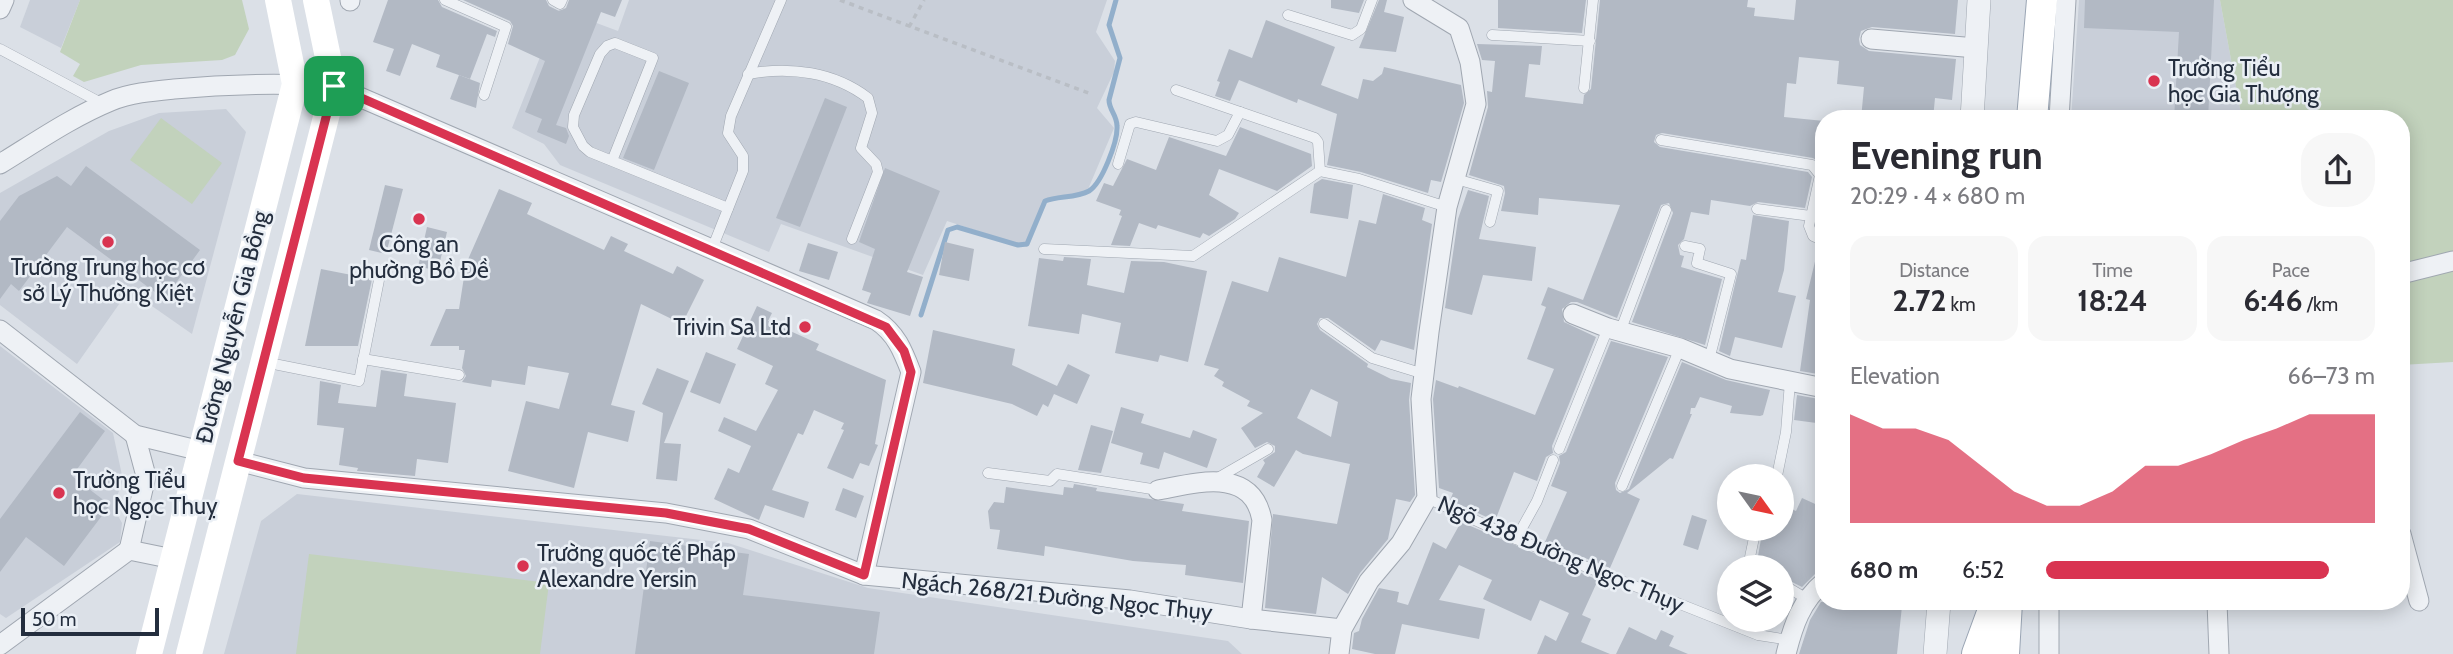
<!DOCTYPE html>
<meta charset="utf-8">
<style>
:root{--surface:#fff;--page:#f7f7f7;--text:#2b2b33;--muted:#7c7c81;--accent:#d93451}
body{margin:0;font-family:Cabin,sans-serif;background:var(--page);color:var(--text);height:100vh;display:flex;flex-direction:column;font-size:26px;white-space:nowrap}
*{box-sizing:border-box;margin:0}
p{font-size:23px;color:var(--muted)}
.icon{flex:none;width:38px;height:38px;fill:none;stroke:currentColor;stroke-width:2;stroke-linecap:round;stroke-linejoin:round}
.map{position:relative;flex:1;overflow:hidden}
.panel{position:absolute;left:1815px;top:110px;width:595px;height:500px;display:flex;flex-direction:column;background:var(--surface);border-radius:28px;box-shadow:0 4px 18px #0003}
.panel>*{flex:none}
.needle{width:46px;rotate:123deg}
.buttons{position:absolute;left:1717px;top:464px;display:grid;gap:14px}
.buttons a{display:grid;place-items:center;width:77px;height:77px;border-radius:50%;background:var(--surface);box-shadow:0 4px 18px #0003;font-size:35px}
.scale{position:absolute;left:21px;bottom:18px;width:138px;box-sizing:border-box;padding-left:7px;border:4px solid #242e3e;border-top:0;font-size:19px;line-height:24px;white-space:nowrap;color:#242e3e;-webkit-text-stroke:5px #eaeff5;paint-order:stroke}
.pin{position:absolute;display:grid;place-items:center;width:60px;height:60px;color:#fff;margin:-30px;border-radius:14px;box-shadow:0 4px 10px #0006}
.round{display:grid;place-items:center;flex:none;width:74px;height:74px;border-radius:28px;background:var(--page)}
.summary{display:flex;align-items:center;justify-content:space-between;height:119px;padding:0 35px}
h1{font-size:38px;font-weight:700;line-height:52px}
.metrics{display:grid;grid-template-columns:repeat(3,1fr);gap:10px;height:119px;padding:7px 35px}
.metrics div{display:grid;align-content:center;border-radius:18px;background:var(--page);text-align:center}
.metrics b{font-size:30px;font-weight:700}
.metrics small{font-size:19px;font-weight:400}
.metrics p{font-size:19px}
.chart{height:196px;padding:14px 35px}
.chart p{display:flex;justify-content:space-between}
.chart svg{width:100%;height:126px;margin-top:7px;fill:var(--accent);opacity:.7}
ul{padding:0 35px;list-style:none;font-size:23px}
li{display:grid;grid-template-columns:112px 84px 1fr;align-items:center;height:52px}
li i{height:18px;border-radius:9px;background:var(--accent)}
.map>svg:first-child{display:block}
.built{fill:#c9cfd9}
.green{fill:#c2d2bc}
.lines{fill:none;stroke-linecap:round;stroke-linejoin:round}
.stream{stroke:#92afcb;stroke-width:5}
.building{fill:#b2b9c4;fill-rule:evenodd}
.service-casing{stroke:#a0a7b1;stroke-width:11}
.minor-casing{stroke:#a0a7b1;stroke-width:21}
.tertiary-casing{stroke:#a0a7b1;stroke-width:24}
.primary-casing{stroke:#9aa5b4;stroke-width:32}
.path{stroke:#b9bec5;stroke-width:3.5;stroke-dasharray:5 5;stroke-linecap:butt}
.service{stroke:#eef1f5;stroke-width:10}
.minor{stroke:#eef1f5;stroke-width:19}
.tertiary{stroke:#eef1f5;stroke-width:23}
.secondary{stroke:#fff;stroke-width:26}
.primary{stroke:#fff;stroke-width:30}
.route-casing{stroke:#fff;stroke-width:14}
.route{stroke:#d93451;stroke-width:9}
.poi-dot{fill:#d93451;stroke:#eaeff5;stroke-width:2.5}
.labels{text-anchor:middle;dominant-baseline:central;stroke-width:5;stroke-linejoin:round;paint-order:stroke}
.poi-label{font-size:23px;fill:#242e3e;stroke:#eaeff5;text-anchor:start}
.street-label{font-size:23px;fill:#242e3e;stroke:#eaeff5}
</style>
<div class="map">
<svg width="2453" height="654" viewBox="0 0 2453 654">
<rect width="100%" height="100%" fill="#dbe0e7"/>
<g class="built">
<path d="M30 0H80L61 48 20 27Z"/>
<path d="M629 0H1107L1096 32 1115 61 1114 72 1097 108 1114 128 1086 194 1045 202 1027 247 947 221 923 275 781 224 769 252 560 165 544 144 512 128 559 9 618 31Z"/>
<path d="M2079 0H2220L2242 119H2071Z"/>
<path d="M226 109 246 132 192 334 129 290 77 364 0 305V193L109 131 159 113Z"/>
<path d="M0 346 113 433 123 480 113 507 122 523 120 542 6 618 0 614Z"/>
<path d="M297 494 728 543 868 588 1228 641 1242 654H224L261 521Z"/>
</g>
<g class="green">
<path d="M80 0H242L249 29 235 55 222 60 141 65 84 82 73 76 80 64 60 52Z"/>
<path d="M2220 0H2453V362L2401 365V119H2242Z"/>
<path d="M161 118 222 163 192 204 130 160Z"/>
<path d="M309 554 549 583 540 654H296Z"/>
</g>
<g class="lines">
<path class="stream" d="M921 315 948 230 957 227 1018 245 1027 244 1045 201C1058 196 1076 198 1089 191 1102 183 1118 141 1117 126 1117 115 1109 110 1109 100L1120 58 1109 25 1116 0"/>
</g>
<g class="building">
<path d="M388 0H438L442 7 497 31 495 37 487 34 470 79 436 67 440 55 412 44 400 76 386 71 394 49 373 42Z"/>
<path d="M463 0H546L549 6 559 11 566 8 569 0H622L615 17 601 12 556 125 566 128 569 136 566 144 537 132 542 119 525 112 545 61 508 44 513 26 510 21Z"/>
<path d="M1331 0H1364L1359 13 1331 8Z"/>
<path d="M1379 0H1387L1384 12 1404 17 1396 52 1359 48Z"/>
<path d="M1498 0H1586L1582 33 1498 28Z"/>
<path d="M1600 0H1748L1747 7 1755 8 1754 16 1794 20 1796 0H1958L1955 34 1872 27 1861 31 1859 39 1860 45 1869 51 1956 59 1952 100 1935 98 1933 119H1861L1864 87 1837 84 1839 61 1799 57 1796 84 1787 83 1784 117 1824 121V167L1813 158 1662 133 1656 135 1654 142 1660 147 1808 172 1812 177 1805 208 1758 202 1750 206 1711 200 1709 215 1691 212 1684 239 1678 245 1680 255 1684 256 1681 267 1722 279 1705 345 1632 322 1673 213 1669 203 1661 205 1617 318 1577 302H1571L1562 309 1564 322 1596 337 1552 446 1553 453 1546 457 1537 481 1514 472 1495 521 1450 500 1453 493 1439 488 1433 399 1436 380 1458 388 1459 386 1535 415 1554 369 1527 359 1546 307 1541 305 1548 287 1583 300 1620 205 1539 198 1538 215 1501 211 1505 193 1504 186 1469 175 1488 107 1487 91 1492 92 1495 61 1482 60 1477 44 1542 46 1540 65 1529 64 1525 97 1583 104 1584 95 1591 89Z"/>
<path d="M2085 0H2214L2208 119H2174L2179 32 2084 28Z"/>
<path d="M1266 20 1335 47 1321 85 1358 99 1363 79 1373 81 1382 74 1384 67 1461 85 1464 103 1441 182 1431 180 1428 193 1361 172 1327 165 1337 114 1298 99 1297 103 1239 80 1230 101 1215 96 1220 82 1217 81 1229 49 1252 58Z"/>
<path d="M659 71 689 83 654 170 623 158Z"/>
<path d="M459 75 480 83 476 108 450 99Z"/>
<path d="M825 98 847 107 800 227 776 218Z"/>
<path d="M1240 127 1311 154 1312 166 1277 191 1219 169 1209 195 1239 213 1235 219 1209 236 1203 233 1200 238 1158 225 1156 229 1139 223 1130 246 1111 245 1122 216 1119 215 1121 210 1096 201 1104 183 1113 186 1127 159 1156 170 1169 137 1226 156Z"/>
<path d="M86 166 200 250 175 284 182 289 171 304 67 227 19 291 11 284 0 299V221L19 196 57 176 71 186Z"/>
<path d="M885 168 940 191 907 272 923 277 910 316 867 303 871 293 862 290 875 249 859 242Z"/>
<path d="M1322 179 1353 185 1348 219 1310 213 1314 184Z"/>
<path d="M385 185 403 189 386 254 369 250Z"/>
<path d="M499 189 532 203 527 214 604 250 611 236 628 244 624 251 673 274 677 266 704 280 682 324 641 304 611 405 635 411 628 442 588 432 574 488 508 471 526 401 559 409 569 373 528 366 525 385 492 380 491 387 462 382 466 376 462 368 465 350H459V346H430L446 309H459L466 264Z"/>
<path d="M1468 190 1489 196 1479 239 1536 247 1532 281 1483 275 1472 315 1445 308 1458 219Z"/>
<path d="M1383 194 1425 208 1422 220 1432 224 1414 350 1381 340 1375 351 1328 318H1320L1317 324 1320 330 1368 364 1367 367 1391 379 1411 383 1409 400 1415 495 1410 502 1396 499 1388 539 1360 573 1348 594 1322 577 1316 614 1265 608 1273 514 1337 524 1350 464 1303 454 1296 450 1274 487 1257 477 1265 463 1263 460 1275 452V446L1267 442 1255 448 1241 428 1263 413 1247 406 1250 401 1222 386 1224 382 1214 376 1219 369 1204 365 1232 281 1268 292 1279 257 1346 277 1359 220 1376 224ZM1311 389 1338 402 1331 437 1297 418Z"/>
<path d="M1753 215 1789 221 1784 270 1778 292 1796 296 1782 348 1735 337 1730 356 1719 351 1741 259 1746 260Z"/>
<path d="M427 227 447 232 438 270 418 267Z"/>
<path d="M945 242 974 249 969 281 939 275Z"/>
<path d="M808 243 838 252 829 280 799 271Z"/>
<path d="M1818 249H1824V375L1800 371 1810 300 1806 299Z"/>
<path d="M1064 257 1091 259 1087 285 1124 293 1131 261 1164 262 1207 271 1188 362 1160 355 1158 362 1115 353 1121 323 1082 314 1079 334 1028 326 1039 258 1063 261Z"/>
<path d="M321 269 372 279 358 346H305Z"/>
<path d="M757 306 772 313 768 321 819 344 816 350 886 380 875 444 878 445 869 466 860 463 853 479 827 468 844 430 841 429 844 423 814 410 803 435 798 433 772 490 809 502 804 518 765 505 759 520 714 499 728 468 739 473 751 446 718 431 724 417 756 431 778 390 765 384 773 366 737 349Z"/>
<path d="M933 330 1015 349 1012 365 1057 386 1068 364 1090 375 1077 404 1054 394 1048 407 1043 404 1037 416 1012 404 923 383Z"/>
<path d="M1611 341 1668 357 1615 483 1616 490 1620 493 1629 489 1682 362 1726 380 1770 390 1763 415 1760 416 1730 413 1732 406 1700 397 1695 408H1691L1690 414H1692L1673 459 1670 458 1627 493 1640 499 1610 568 1545 542 1567 492 1551 486 1560 463 1559 456 1566 452Z"/>
<path d="M706 352 736 364 720 404 690 392Z"/>
<path d="M657 368 689 381 664 443 681 444 677 481 656 479 663 413 642 404Z"/>
<path d="M381 370 407 374 404 396 456 403 448 463 417 459 415 476 357 471 358 468 339 465 344 428 317 425 320 381 341 385 338 403 376 407Z"/>
<path d="M1797 395 1824 400V424L1794 420Z"/>
<path d="M1121 407 1144 414 1141 423 1190 438 1193 430 1217 439 1207 468 1164 452 1159 469 1140 464 1143 453 1111 443Z"/>
<path d="M80 412 105 431 72 476 110 505 64 566 26 537 0 572V519Z"/>
<path d="M1091 425 1113 431 1101 473 1078 470Z"/>
<path d="M1074 484 1097 488 1096 491 1184 504 1182 511 1249 521 1243 583 1185 575 1186 565 1133 561 1045 546 1044 556 997 549 1000 530 990 529 988 511 994 502 1004 503 1006 487 1063 495 1064 487 1073 488Z"/>
<path d="M843 488 864 496 856 518 835 510Z"/>
<path d="M1802 498 1824 508V556L1816 573 1802 587 1782 577V567H1762L1758 556 1763 528H1782V505L1796 511Z"/>
<path d="M1692 515 1707 520 1698 550 1683 545Z"/>
<path d="M1461 522 1598 580 1582 615 1591 619 1581 642 1610 654H1537L1545 635 1556 641 1569 613 1540 600 1531 621 1483 599 1492 580 1459 565 1439 600 1485 609 1479 639 1402 624 1395 654H1375L1352 649 1354 633 1359 631 1362 619 1379 588 1399 592 1397 602 1408 605 1433 542 1446 549Z"/>
<path d="M650 541 749 554 743 595 880 612 874 654H635Z"/>
<path d="M1821 602H1897V606H1902L1897 654H1799L1810 620Z"/>
<path d="M1629 627 1656 640 1661 630 1674 636 1669 646 1688 654H1616Z"/>
</g>
<g class="lines">
<g class="service-casing">
<g id="service">
<path d="M445 0 506 27 484 95"/>
<path d="M553 0 560 4 562 0"/>
<path d="M1288 15 1352 35 1361 29 1372 0"/>
<path d="M1492 35 1590 41"/>
<path d="M0 49 103 104"/>
<path d="M748 74C790 66 834 72 868 98L872 113 861 148 876 164 878 172 852 239"/>
<path d="M1584 88 1593 0"/>
<path d="M1176 90 1315 138 1318 142 1320 171"/>
<path d="M1661 140 1812 165 1820 175 1809 226 1813 236 1824 241"/>
<path d="M612 161 653 58 615 43 607 46 600 54 574 115 573 127 583 146 590 152 728 208"/>
<path d="M1118 164 1130 124 1136 122 1217 141 1228 135 1240 112"/>
<path d="M1456 179 1498 191 1490 222"/>
<path d="M1757 209 1811 216"/>
<path d="M1685 246 1700 249 1697 263 1731 274 1709 360"/>
<path d="M712 249 743 171V156L728 133 731 116 781 0"/>
<path d="M1044 249 1193 256 1320 171 1359 179 1447 207"/>
<path d="M1324 324 1372 358 1424 374"/>
<path d="M1620 332 1666 210"/>
<path d="M363 359 459 375"/>
<path d="M264 362 359 381 379 280"/>
<path d="M1559 449 1608 328"/>
<path d="M988 473 1050 481 1057 474 1158 490"/>
<path d="M1777 476 1786 432 1790 382"/>
<path d="M1216 479 1268 449"/>
<path d="M1622 486 1680 348"/>
<path d="M1427 498 1516 539 1758 635 1789 640"/>
<path d="M1516 539 1537 501 1553 460"/>
<path d="M1755 567 1750 557 1756 528"/>
<path d="M1782 584 1807 599"/>
</g>
</g>
<g class="minor-casing">
<g id="minor">
<path d="M350 1V0"/>
<path d="M0 9 4 0"/>
<path d="M1871 39 1976 48"/>
<path d="M2059 119 2066 0"/>
<path d="M0 164C36 142 72 117 111 101 130 93 153 91 174 89 227 84 281 83 334 86L876 320C896 333 903 351 911 372L864 575"/>
<path d="M2401 274 2453 261"/>
<path d="M1573 314 1608 328 1680 348 1730 369 1824 388"/>
<path d="M0 330 135 435 201 451"/>
<path d="M238 461 304 478 666 513 749 529 864 575 1130 600 1251 619 1342 629"/>
<path d="M1158 490C1196 483 1252 466 1262 520L1251 619"/>
<path d="M2401 534 2419 601"/>
<path d="M129 550 146 476 135 435"/>
<path d="M2217 602 2219 654"/>
<path d="M0 645 129 550 173 559"/>
<path d="M1339 654 1342 629 1369 581 1401 543 1427 498 1421 399 1429 332 1447 207 1476 104 1470 62 1459 28 1413 0"/>
<path d="M1786 654C1793 626 1801 601 1824 582"/>
<path d="M2049 654V602"/>
</g>
</g>
<g class="tertiary-casing">
<g id="tertiary">
<path d="M1972 119 1979 0"/>
<path d="M1935 654 1939 602"/>
</g>
</g>
<g class="primary-casing">
<g id="primary">
<path d="M2032 119 2042 0"/>
<path d="M1977 654 1996 602"/>
<path d="M2004 654 2007 602"/>
</g>
</g>
<g class="path">
<path d="M840 0 1091 94"/>
<path d="M909 27 924 0"/>
</g>
<use href="#service" class="service"/>
<use href="#minor" class="minor"/>
<use href="#tertiary" class="tertiary"/>
<g class="secondary">
<path d="M149 654 295 84 278 0"/>
<path d="M189 654 334 86 316 0"/>
</g>
<use href="#primary" class="primary"/>
</g>
<g class="lines">
<g class="route-casing">
<path id="route" d="M334 86 886 327 904 351 911 372 864 575 749 529 666 513 304 478 238 461Z"/>
</g>
<use href="#route" class="route"/>
</g>
<g class="poi-dot">
<circle cx="2154" cy="81" r="7"/>
<circle cx="419" cy="219" r="7"/>
<circle cx="108" cy="242" r="7"/>
<circle cx="805" cy="327" r="7"/>
<circle cx="59" cy="493" r="7"/>
<circle cx="523" cy="566" r="7"/>
</g>
<g class="labels">
<g class="poi-label">
<text x="2168" y="68">Trường Tiểu<tspan x="2168" dy="26">học Gia Thượng</tspan></text>
<text x="419" y="244" text-anchor="middle">Công an<tspan x="419" dy="26">phường Bồ Đề</tspan></text>
<text x="108" y="267" text-anchor="middle">Trường Trung học cơ<tspan x="108" dy="26">sở Lý Thường Kiệt</tspan></text>
<text x="791" y="327" text-anchor="end">Trivin Sa Ltd</text>
<text x="73" y="480">Trường Tiểu<tspan x="73" dy="26">học Ngọc Thuỵ</tspan></text>
<text x="537" y="553">Trường quốc tế Pháp<tspan x="537" dy="26">Alexandre Yersin</tspan></text>
</g>
<g class="street-label">
<text transform="translate(232 327) rotate(-76)">Đường Nguyễn Gia Bồng</text>
<text transform="translate(1561 554) rotate(23)">Ngõ 438 Đường Ngọc Thụy</text>
<text transform="translate(1057 596) rotate(6)">Ngách 268/21 Đường Ngọc Thụy</text>
</g>
</g>
</svg>
<div class="buttons">
<a><svg class="needle" viewBox="-14 -14 28 28"><path d="M0-13l5 13h-10z" fill="#e53935"/><path d="M0 13l5-13h-10z" fill="#7c7c81"/></svg></a>
<a><svg class="icon" aria-label="layers" viewBox="0 0 24 24"><path d="M12 4l9 5-9 5-9-5zM3 14l9 5 9-5"/></svg></a>
</div>
<div class="scale">50 m</div>
<div class="pin" style="left:334px;top:86px;background:#1e9e55"><svg class="icon" aria-label="arrive" viewBox="0 0 24 24"><path d="M6 21V4h12l-3 4 3 4H6"/></svg></div>
<section class="panel">
<div class="summary"><div><h1>Evening run</h1><p>20:29 · 4 × 680 m</p></div><a class="round"><svg class="icon" aria-label="share" viewBox="0 0 24 24"><path d="M12 15V3M7 8l5-5 5 5M5 13v7h14v-7"/></svg></a></div>
<div class="metrics">
<div><p>Distance</p><b>2.72<small> km</small></b></div>
<div><p>Time</p><b>18:24</b></div>
<div><p>Pace</p><b>6:46<small> /km</small></b></div>
</div>
<div class="chart"><p><span>Elevation</span>66–73 m</p>
<svg viewBox="0 0 160 44" preserveAspectRatio="none"><path d="M0 44V6L10 11L20 11L30 15L40 24L50 33L60 38L70 38L80 33L90 24L100 24L110 20L120 15L130 11L140 6L150 6L160 6V44z"/></svg>
</div>
<ul>
<li><b>680 m</b>6:52<i style="width:86%"></i></li>
</ul>
</section>
</div>
